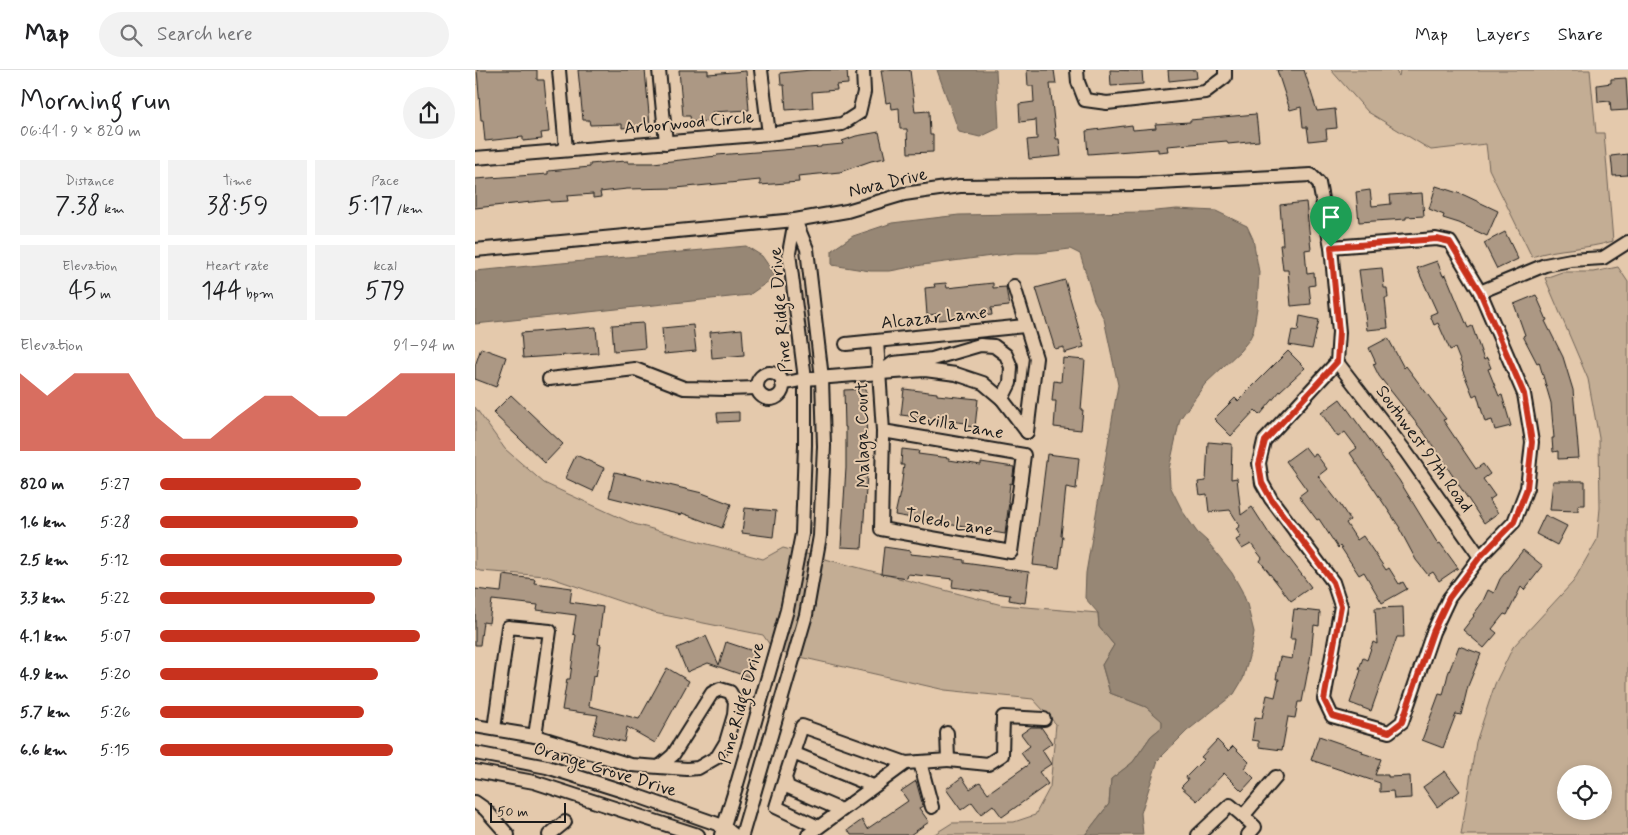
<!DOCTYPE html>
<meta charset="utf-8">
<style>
:root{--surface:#fff;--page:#f2f2f2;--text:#202124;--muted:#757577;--line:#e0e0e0;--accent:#c8321e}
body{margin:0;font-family:Mynerve,sans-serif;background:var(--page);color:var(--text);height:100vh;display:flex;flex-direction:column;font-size:19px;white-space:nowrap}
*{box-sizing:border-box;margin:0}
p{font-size:16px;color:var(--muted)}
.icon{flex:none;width:28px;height:28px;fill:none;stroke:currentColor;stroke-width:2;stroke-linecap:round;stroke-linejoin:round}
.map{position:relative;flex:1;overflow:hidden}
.drawer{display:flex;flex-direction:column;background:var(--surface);width:475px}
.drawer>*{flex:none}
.tools{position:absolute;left:1082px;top:695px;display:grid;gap:10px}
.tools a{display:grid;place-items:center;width:55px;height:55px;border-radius:50%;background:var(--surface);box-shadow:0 2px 8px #0003;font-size:25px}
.scale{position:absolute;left:15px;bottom:12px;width:76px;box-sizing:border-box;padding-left:5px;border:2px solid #1c1c1c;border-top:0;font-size:14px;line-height:18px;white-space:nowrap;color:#1c1c1c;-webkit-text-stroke:4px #e4c9ac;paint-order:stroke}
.pin{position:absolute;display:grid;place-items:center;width:42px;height:42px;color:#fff;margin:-51px -21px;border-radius:50% 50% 50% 0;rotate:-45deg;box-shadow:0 0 5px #0007}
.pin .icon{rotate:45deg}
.round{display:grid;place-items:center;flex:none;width:52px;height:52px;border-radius:26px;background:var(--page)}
.overview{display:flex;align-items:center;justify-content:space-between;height:85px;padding:0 20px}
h1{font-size:28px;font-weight:600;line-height:38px}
.metrics{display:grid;grid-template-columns:repeat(3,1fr);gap:8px;height:85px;padding:5px 20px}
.metrics div{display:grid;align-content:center;border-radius:0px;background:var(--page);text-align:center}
.metrics b{font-size:25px;font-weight:600}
.metrics small{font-size:14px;font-weight:400}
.metrics p{font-size:14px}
.chart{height:140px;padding:10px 20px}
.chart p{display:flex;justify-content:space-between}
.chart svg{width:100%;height:90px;margin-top:5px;fill:var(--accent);opacity:.7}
ul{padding:0 20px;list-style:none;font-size:16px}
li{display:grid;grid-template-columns:80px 60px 1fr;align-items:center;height:38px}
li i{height:12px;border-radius:6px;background:var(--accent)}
header{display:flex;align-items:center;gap:30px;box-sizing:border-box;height:70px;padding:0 25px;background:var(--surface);border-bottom:1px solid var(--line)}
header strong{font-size:24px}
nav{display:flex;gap:28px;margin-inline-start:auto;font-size:18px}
.search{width:350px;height:45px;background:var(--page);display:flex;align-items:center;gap:12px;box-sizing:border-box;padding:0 18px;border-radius:28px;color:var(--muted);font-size:19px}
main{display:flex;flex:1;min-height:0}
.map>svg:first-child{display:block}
.green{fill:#c3ad94;stroke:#706458;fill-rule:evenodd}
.water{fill:#978775;stroke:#665c51}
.building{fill:#ac9884;stroke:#1c1c1c}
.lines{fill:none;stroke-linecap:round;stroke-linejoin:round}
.minor-casing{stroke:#1c1c1c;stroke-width:16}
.minor{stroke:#e4c9ac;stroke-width:12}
.route-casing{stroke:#fff;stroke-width:10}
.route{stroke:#c8321e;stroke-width:6}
.labels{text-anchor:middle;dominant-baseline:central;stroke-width:4;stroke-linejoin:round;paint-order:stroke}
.street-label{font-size:18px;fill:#1c1c1c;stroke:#e4c9ac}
</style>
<header>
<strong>Map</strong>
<div class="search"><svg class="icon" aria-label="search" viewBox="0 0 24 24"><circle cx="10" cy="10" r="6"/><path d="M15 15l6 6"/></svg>Search here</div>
<nav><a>Map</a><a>Layers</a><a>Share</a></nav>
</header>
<main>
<section class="drawer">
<div class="overview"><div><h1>Morning run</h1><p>06:41 · 9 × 820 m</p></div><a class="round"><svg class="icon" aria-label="share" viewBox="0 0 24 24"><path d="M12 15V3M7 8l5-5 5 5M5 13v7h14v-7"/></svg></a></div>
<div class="metrics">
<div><p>Distance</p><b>7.38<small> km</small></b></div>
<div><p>Time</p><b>38:59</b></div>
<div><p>Pace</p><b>5:17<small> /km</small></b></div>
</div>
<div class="metrics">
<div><p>Elevation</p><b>45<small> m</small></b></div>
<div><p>Heart rate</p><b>144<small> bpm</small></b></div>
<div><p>kcal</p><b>579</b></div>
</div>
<div class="chart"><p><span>Elevation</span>91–94 m</p>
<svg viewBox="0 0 160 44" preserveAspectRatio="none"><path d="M0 44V6L10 17L20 6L30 6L40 6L50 27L60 38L70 38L80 27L90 17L100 17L110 27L120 27L130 17L140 6L150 6L160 6V44z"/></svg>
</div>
<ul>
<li><b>820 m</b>5:27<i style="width:68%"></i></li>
<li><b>1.6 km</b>5:28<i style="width:67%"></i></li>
<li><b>2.5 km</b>5:12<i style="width:82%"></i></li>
<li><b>3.3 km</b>5:22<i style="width:73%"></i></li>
<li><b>4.1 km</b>5:07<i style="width:88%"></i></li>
<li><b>4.9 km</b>5:20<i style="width:74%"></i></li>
<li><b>5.7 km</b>5:26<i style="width:69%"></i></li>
<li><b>6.6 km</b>5:15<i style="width:79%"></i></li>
</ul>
</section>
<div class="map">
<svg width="1153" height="765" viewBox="0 0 1153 765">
<rect width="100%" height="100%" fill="#e4c9ac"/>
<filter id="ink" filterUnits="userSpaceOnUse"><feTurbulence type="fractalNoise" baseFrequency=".02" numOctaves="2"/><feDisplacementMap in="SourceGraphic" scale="10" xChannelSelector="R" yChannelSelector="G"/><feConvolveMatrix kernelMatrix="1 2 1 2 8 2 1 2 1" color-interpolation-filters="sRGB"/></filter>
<g filter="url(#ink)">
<g class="green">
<path d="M856 0H920L924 6 925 0H1115L1121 63H1129L1138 171C1111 180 1083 177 1057 187L1014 99 1011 74 956 80 893 42Z"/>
<path d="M1143 197 1153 212V765H986L1001 672 1020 614 1038 577 1098 512 1122 470 1125 438 1124 368 1113 309 1070 208 1087 202H1118ZM1091 704H1129V741H1091Z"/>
<path d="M0 337 30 379 69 413 159 454 288 489 308 478 527 535 623 543 624 557 639 575 627 595 635 623 671 637 687 650V657L676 666 658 692 636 709 634 734 610 765H458L477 753 539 752 560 745 575 717 581 654 558 629 470 620 299 581 288 565 179 543 71 506 5 501 0 498Z"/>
</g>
<g class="water">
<path d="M462 0H521L524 58 505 67 484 62Z"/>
<path d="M702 139 741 141 772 156 778 169 784 202 782 238 778 262 774 270 765 281 730 314 705 349 694 399 695 416 708 442 722 462 732 471 757 503 767 521 772 534 779 562 776 579 768 609 759 624 712 661 683 690 666 743 668 765H610L634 734 636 709 658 692 676 666 687 657V651L671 637 635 623 627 595 639 575 624 557 623 543 610 528 611 503 643 315 629 249 619 230 605 184 595 179 563 183H540L447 195 415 201H395L357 195V180L378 166 417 153 484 145 670 142Z"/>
<path d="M271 176 287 186 301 206 274 225 0 254V201Z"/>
</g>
<g class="building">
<path d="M2 0H62V10H69L74 62 66 63 67 69 48 71V67L10 71 8 50H6Z"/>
<path d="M103 0H170L175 55 147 58V54L115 55 114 50H108Z"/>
<path d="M204 0H233V4L271 1 274 40 237 42 238 51 216 52 215 46H208Z"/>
<path d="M336 0H372L373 14 361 15 362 20 337 22 338 38 311 40 309 15H306L305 3Z"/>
<path d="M406 0H435L440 42 454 41 455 65H458V82L433 83 432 59H425L424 38 417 39 416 32 411 33Z"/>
<path d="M552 0H579L581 14H575L581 69H584L586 86 554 89 552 70 562 69 561 50 545 52 544 34 559 32 558 16H553Z"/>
<path d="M635 0 667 1 668 14 636 16Z"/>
<path d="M693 0H721L722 8 694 11Z"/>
<path d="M802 0H829L842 41 860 39 862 58 851 59 852 69 834 71 832 57H828L826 37 815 40Z"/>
<path d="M1151 8 1153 40 1136 41 1135 31 1123 32 1122 15 1136 13V9Z"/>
<path d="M781 44 784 71 753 74 752 71 692 76 693 81 683 82V79L613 84 611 61 657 55 658 60 681 58 680 54 715 52V50Z"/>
<path d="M404 62 410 88 396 91 365 102 323 106 324 112 285 115V110L201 118 152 119 125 122 126 127 118 128V124L92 126 93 131 75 132V130L0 138V109L73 104V101L115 97V94L136 92 153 91V93H178L242 86V85L346 77V76L368 74 367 71 381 66Z"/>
<path d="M1153 84V105L1138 106 1136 86Z"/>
<path d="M961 116 989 125 1023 141 1012 166 984 153 968 148 969 145 954 139Z"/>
<path d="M895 120 897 136 916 134 915 125 947 123 949 146 931 147V149L884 152 881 122Z"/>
<path d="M831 132 836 179 830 180 832 204 839 203 840 215 834 216 836 234 816 236 813 200H808L805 175H808L805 135Z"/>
<path d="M1030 162 1043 189 1022 199 1009 173Z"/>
<path d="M962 191 968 206 971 205 993 258 997 256 1009 290 1012 288 1016 298 1013 299 1024 326 1027 325 1036 356 1020 360 1017 350 1010 352 1002 324 998 326 987 299 988 298 980 278 975 280 963 253 959 255 955 245 962 242 942 198Z"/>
<path d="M907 198 909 218H912L913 228H910L913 258 892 260 884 200Z"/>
<path d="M590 210 609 277 589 283V277L580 279 561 218Z"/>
<path d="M471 213 472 218 518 213V218L531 217 534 236 516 238 517 245 463 250V244L452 245 450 218 460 217 459 214Z"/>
<path d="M1061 225 1072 250 1070 251 1088 287 1098 320 1104 388 1083 389V381L1078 382 1077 368H1079L1076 333 1064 292 1062 293 1048 266 1050 265 1039 234Z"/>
<path d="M825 246 844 250 837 279 814 275 817 260 823 261Z"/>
<path d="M168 253 170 278 139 281 137 255Z"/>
<path d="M218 255 221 281 189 284 187 258Z"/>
<path d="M121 257 123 283 48 288 46 263Z"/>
<path d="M267 259 269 285 237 288 235 262Z"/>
<path d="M913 268 929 298 931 296 971 349 968 350 1001 399 1008 394 1015 404 1008 409 1020 426 1014 430 1023 443 1009 453 950 364 904 306 898 294 901 293 894 278Z"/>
<path d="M6 278 31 287 21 317 0 309V296Z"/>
<path d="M813 281 830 298 805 321 785 345 780 340 756 366 739 349 760 328 763 331Z"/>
<path d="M588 288 610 290 606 340H608L606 360 579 357 581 331H577L579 311 586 312Z"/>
<path d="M391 319 392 404 387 478 366 477 371 398V357H370L369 320Z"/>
<path d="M429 319 462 323V325L503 329 500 357 491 356V353L426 345Z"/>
<path d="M36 325 88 374 70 393 18 343Z"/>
<path d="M865 329 924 410 963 474 965 473 983 498 964 511 958 502 953 505 941 490 924 458H925L875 383 882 378 870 362 863 367 846 343Z"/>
<path d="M264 342V351L243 352 242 343Z"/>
<path d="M733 372 757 374 756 409 762 408 766 445 777 437 795 465 814 488 836 517 816 531 785 491 787 488 776 474 767 479 761 470 766 467 761 459 765 456 755 440 734 442 732 424 725 425 723 412 731 411Z"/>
<path d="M830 377 837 386 841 384 852 399 843 406 864 433 875 450 871 453 882 470 888 466 911 500 914 498 924 514 928 512 932 519 907 533 889 502 884 505 865 476 863 478 844 449 842 450 824 426 832 420 811 391Z"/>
<path d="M427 379 444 381 443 384 474 388V390L506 395V392L539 397 537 414 535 413 533 432H534L530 464 420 445 426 418 429 395H426Z"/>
<path d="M572 384 604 388 601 419 591 417 586 466H588L584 498 558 495Z"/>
<path d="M101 385 129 398 118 421 90 408Z"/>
<path d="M140 402 227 423 256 434 247 458 207 443 206 445 134 427Z"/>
<path d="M1078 411H1110V435H1103V441L1075 440Z"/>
<path d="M270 438 301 441 298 467 267 463Z"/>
<path d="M1070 445 1092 456 1082 475 1061 464Z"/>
<path d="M409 477 436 481 435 484 476 488 489 490V493L554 502 550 533 534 530 535 525 477 517 478 509 433 504 432 508 406 504Z"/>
<path d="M1048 480 1068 496 1049 520 1046 517 1032 545 1029 544 1017 559 1022 563 1009 578 988 560 999 546 998 545 1007 533 1013 520 1019 523 1025 509Z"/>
<path d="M28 505 60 509 59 513 97 518 95 532 128 537 123 574 126 575 121 607 118 606 114 636 164 649 192 598 214 611 180 673 152 657 149 672 118 664 123 645 87 640 92 609H95L101 565 98 564 101 545 62 540 63 535 17 530 14 553 8 552 5 575H0V519L26 522Z"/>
<path d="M928 537 929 567H922L896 641 875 633 886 600 884 599 888 588 892 590 898 572 902 574 900 538Z"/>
<path d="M819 539 845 542 844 556 839 555 836 584 827 632H823L820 648 813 647 807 680 784 677V671L777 670 780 647 787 648 792 625 800 627 804 609H801L805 587 817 589 820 569H815Z"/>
<path d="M231 566 244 595 251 572 281 582 273 607 233 593 212 602 202 578Z"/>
<path d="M984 576 1006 584 993 616 986 645 981 644 968 678 947 670 964 624 968 625 973 604Z"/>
<path d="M556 657H566L577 673 567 680 576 694 564 702 573 714 527 747 518 735 506 744 497 732 486 740 471 719 487 707 495 719 505 712 513 723 554 694 546 683 555 676 546 664Z"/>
<path d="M844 666 873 676 888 681 887 683 906 689 900 705H913V707L935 706 936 728 919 729 918 721 905 722V713L836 690Z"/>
<path d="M742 670 753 681 758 676 774 692 769 698 779 708 767 721 749 703 722 731 706 717 713 710 711 707 729 689 726 687Z"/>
<path d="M970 701 985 721 962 737 948 717Z"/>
<path d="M441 711 448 736 444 738 454 752 435 765H376L373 760 387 750 392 759 433 731 426 721Z"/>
</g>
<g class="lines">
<g class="minor-casing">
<g id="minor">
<path d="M84 0 91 80"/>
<path d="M184 0 191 73"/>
<path d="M286 0 294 64"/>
<path d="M602 0 603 12 610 30 632 33 730 22 750 7V0"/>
<path d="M0 88 294 64 367 54 384 43 389 22 388 0"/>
<path d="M856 177 961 169 975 172 1005 222 1049 324 1057 372 1052 418 1039 452 1005 487 974 528 958 562 927 652 914 662 857 646 849 629 866 536 858 512 796 429 787 413 784 393 789 371 862 292"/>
<path d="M0 180 320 150 372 141 429 124 485 116 665 114 836 105 844 113 856 177 864 262 862 292"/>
<path d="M539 216 561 288 552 362"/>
<path d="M1005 222 1070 195 1096 190 1128 188 1153 172"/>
<path d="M402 271 408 361 406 459 536 482 549 385 408 361"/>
<path d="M371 274 550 256"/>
<path d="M862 292 931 382 1005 487"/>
<path d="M405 303 418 293 457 289 505 275 519 276 531 285 536 297 535 313 527 329"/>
<circle cx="295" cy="316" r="13"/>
<path d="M74 309 160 299 209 318 251 319 282 318"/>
<path d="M307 314 330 309 405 303 450 300 481 304 508 313 527 329 552 362"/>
<path d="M0 656 60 666 156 695 212 699 223 698 242 687 251 672 259 645 260 631 255 622 245 619 237 623 198 685 184 697"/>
<path d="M19 659 33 557 75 561 60 666"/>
<path d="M0 683 72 697 148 721 248 756 259 765"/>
<path d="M318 683 327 656 431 693 333 765"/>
<path d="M473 690 513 694 527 685 528 647 569 649"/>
<path d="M445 692 473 690 472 663"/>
<path d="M431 693 445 692 457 737"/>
<path d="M0 701 59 712 223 765"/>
<path d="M310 708 301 737 343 757"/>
<path d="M0 732 10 739 33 765"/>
<path d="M366 740 313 717 310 708 318 683 398 716"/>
<path d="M768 746 780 757 773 765"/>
<path d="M74 765 90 752"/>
<path d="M246 765 262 714 312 540 327 464 330 375V309L314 183 320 150"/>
<path d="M267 765 331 545 345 466 349 376 347 308 332 179 320 150"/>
<path d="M723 765 755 735 768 746 801 707"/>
</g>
</g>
<use href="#minor" class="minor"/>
</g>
</g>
<g class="lines" filter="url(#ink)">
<g class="route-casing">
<path id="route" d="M962 169 975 172 1005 222 1049 324 1057 372 1052 418 1039 452 1005 487 974 528 958 562 927 652 914 662 857 646 849 630 866 536 858 512 796 429 787 413 784 394 790 371 862 292 864 262 856 177Z"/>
</g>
<use href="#route" class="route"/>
</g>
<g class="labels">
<g class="street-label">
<text transform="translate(214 53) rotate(-5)">Arborwood Circle</text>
<text transform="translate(413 113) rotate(-13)">Nova Drive</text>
<text transform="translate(306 240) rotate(-95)">Pine Ridge Drive</text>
<text transform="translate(459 248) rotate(-6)">Alcazar Lane</text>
<text transform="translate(481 355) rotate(10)">Sevilla Lane</text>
<text transform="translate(388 365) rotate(-91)">Malaga Court</text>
<text transform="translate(949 379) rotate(54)">Southwest 97th Road</text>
<text transform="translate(474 453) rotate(10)">Toledo Lane</text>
<text transform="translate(267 633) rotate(-74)">Pine Ridge Drive</text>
<text transform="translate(130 700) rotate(17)">Orange Grove Drive</text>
</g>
</g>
</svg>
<div class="tools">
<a><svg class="icon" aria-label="locate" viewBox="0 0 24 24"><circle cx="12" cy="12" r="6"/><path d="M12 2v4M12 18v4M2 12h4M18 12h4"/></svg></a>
</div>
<div class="scale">50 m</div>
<div class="pin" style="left:856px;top:177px;background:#1e9e55"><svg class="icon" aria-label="arrive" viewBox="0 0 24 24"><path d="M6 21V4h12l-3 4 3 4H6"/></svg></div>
</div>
</main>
